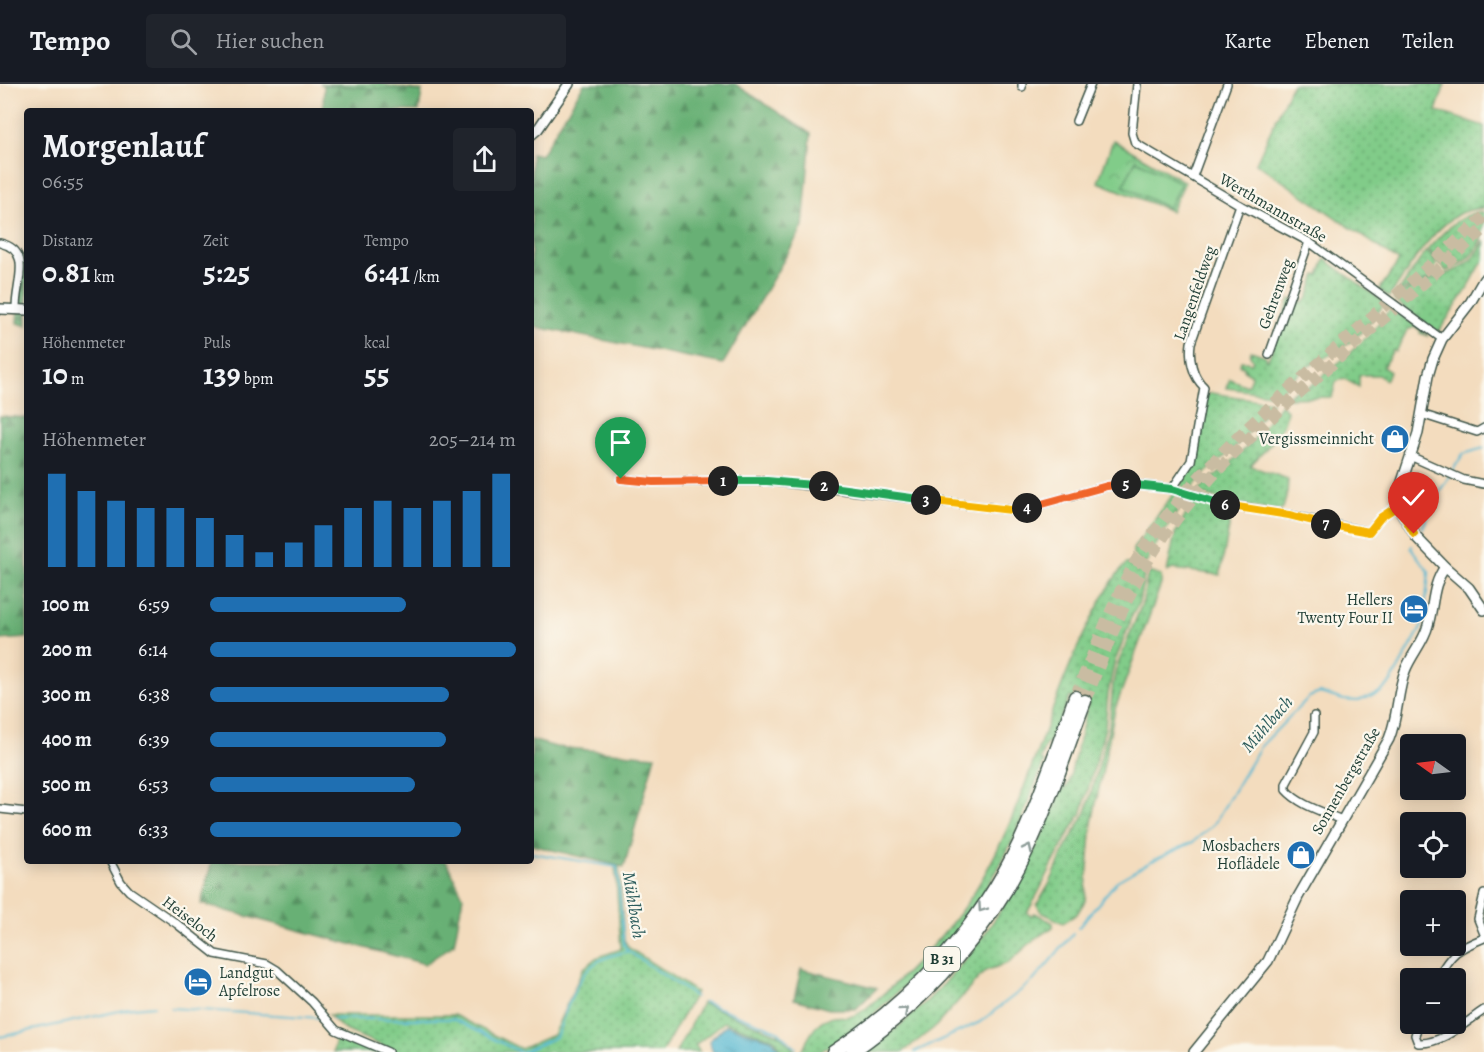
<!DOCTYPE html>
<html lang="de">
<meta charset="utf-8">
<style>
:root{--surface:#171b24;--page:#20242c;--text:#f1f3f6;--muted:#9ea1a6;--line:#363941;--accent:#1f6fb2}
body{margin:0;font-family:Alegreya,serif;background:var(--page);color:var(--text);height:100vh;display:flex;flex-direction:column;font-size:22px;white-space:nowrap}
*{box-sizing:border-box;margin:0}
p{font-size:20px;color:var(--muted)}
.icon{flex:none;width:33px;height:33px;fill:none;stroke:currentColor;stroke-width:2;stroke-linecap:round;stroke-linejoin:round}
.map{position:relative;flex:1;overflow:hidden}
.side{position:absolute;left:24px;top:24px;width:510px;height:756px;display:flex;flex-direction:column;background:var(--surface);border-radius:6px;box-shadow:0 3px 15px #0003}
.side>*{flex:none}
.needle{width:39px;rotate:284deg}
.controls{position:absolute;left:1400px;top:650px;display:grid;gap:12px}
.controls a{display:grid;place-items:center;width:66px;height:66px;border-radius:6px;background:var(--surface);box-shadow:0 3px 15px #0003;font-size:30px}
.pin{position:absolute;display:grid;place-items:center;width:51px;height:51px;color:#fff;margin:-62px -26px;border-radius:50% 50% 50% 0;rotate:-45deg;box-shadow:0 0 6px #0007}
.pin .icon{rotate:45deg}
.km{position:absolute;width:30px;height:30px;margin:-15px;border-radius:50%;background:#222;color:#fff;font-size:16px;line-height:30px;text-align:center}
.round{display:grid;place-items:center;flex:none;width:63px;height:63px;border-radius:6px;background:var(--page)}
.summary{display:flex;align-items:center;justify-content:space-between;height:102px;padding:0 18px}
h1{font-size:33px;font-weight:600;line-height:45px}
.metrics{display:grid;grid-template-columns:repeat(3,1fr);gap:9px;height:102px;padding:6px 18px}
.metrics div{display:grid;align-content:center}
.metrics b{font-size:30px;font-weight:600}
.metrics small{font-size:16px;font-weight:400}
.metrics p{font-size:16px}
.chart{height:168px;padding:12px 18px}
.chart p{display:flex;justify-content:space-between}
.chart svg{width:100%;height:108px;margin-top:6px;stroke:var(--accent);stroke-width:6}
ul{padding:0 18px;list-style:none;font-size:20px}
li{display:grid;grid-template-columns:96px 72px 1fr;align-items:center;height:45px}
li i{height:15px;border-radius:8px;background:var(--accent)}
header{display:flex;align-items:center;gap:36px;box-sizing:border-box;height:84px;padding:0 30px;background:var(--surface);border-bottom:2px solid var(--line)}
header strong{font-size:28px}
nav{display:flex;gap:33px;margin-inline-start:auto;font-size:21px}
.search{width:420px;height:54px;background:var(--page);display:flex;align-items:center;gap:15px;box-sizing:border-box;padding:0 21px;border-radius:6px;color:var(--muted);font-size:22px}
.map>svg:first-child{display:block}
.grass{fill:url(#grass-dots);stroke:#50845e;stroke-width:1.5}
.forest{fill:url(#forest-firs);stroke:#447654;stroke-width:1.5}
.park{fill:url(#park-crowns);stroke:#50845e;stroke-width:1.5}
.pitch{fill:#81cc89;stroke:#50845e;stroke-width:1.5}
.water{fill:url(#water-ripples);stroke:#3a7a83;stroke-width:1.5}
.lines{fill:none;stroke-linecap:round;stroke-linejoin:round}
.stream{stroke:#54b8d2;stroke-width:2}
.highway-tunnel{stroke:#c9bca2;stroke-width:12;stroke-dasharray:12 6;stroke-linecap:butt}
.street-casing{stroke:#3f5549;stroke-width:10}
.secondary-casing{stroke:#3f5549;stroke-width:12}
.highway-casing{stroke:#3f5549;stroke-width:15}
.street{stroke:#fff;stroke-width:7}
.secondary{stroke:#fff;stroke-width:9}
.highway{stroke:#fff;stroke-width:12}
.oneway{stroke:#8f9e9a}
.split-1-casing{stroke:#fff;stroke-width:12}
.split-2-casing{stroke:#fff;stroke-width:12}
.split-3-casing{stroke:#fff;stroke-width:12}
.split-4-casing{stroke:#fff;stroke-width:12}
.split-5-casing{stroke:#fff;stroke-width:12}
.split-6-casing{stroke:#fff;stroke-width:12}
.split-7-casing{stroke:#fff;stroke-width:12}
.split-8-casing{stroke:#fff;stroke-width:12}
.split-1{stroke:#f0652b;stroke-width:8}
.split-2{stroke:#22a559;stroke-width:8}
.split-3{stroke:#22a559;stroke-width:8}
.split-4{stroke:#f5b400;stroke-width:8}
.split-5{stroke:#f0652b;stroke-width:8}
.split-6{stroke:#22a559;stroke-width:8}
.split-7{stroke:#f5b400;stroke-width:8}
.split-8{stroke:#f5b400;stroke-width:8}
.labels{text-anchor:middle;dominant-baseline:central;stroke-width:4.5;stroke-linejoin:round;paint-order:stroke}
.shield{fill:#fbf7ec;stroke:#61756b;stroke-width:1.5}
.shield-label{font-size:15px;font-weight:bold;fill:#1f3d34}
.street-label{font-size:16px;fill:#1f3d34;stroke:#fbf7ec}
.poi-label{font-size:16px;fill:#1f3d34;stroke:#fbf7ec;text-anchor:end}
.water-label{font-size:18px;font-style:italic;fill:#2c5c5c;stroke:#fbf7ec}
</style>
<header>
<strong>Tempo</strong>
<div class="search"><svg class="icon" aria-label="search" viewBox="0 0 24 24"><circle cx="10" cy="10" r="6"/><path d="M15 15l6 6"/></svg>Hier suchen</div>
<nav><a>Karte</a><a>Ebenen</a><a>Teilen</a></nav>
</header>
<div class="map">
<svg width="1484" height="968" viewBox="0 0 1484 968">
<defs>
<pattern id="grass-dots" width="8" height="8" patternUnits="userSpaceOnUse" patternTransform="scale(1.5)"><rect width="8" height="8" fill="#81cc89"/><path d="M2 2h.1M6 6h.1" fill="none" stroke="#69a771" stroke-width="1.8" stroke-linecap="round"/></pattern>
<pattern id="forest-firs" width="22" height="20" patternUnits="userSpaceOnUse" patternTransform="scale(1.5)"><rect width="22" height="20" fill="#68b075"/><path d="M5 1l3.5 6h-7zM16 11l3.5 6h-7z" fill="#559061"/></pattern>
<pattern id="park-crowns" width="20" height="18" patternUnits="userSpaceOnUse" patternTransform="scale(1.5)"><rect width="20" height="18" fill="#81cc89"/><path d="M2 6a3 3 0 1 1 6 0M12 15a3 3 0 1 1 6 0" fill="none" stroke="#69a771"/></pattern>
<pattern id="water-ripples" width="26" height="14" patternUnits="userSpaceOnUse" patternTransform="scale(1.5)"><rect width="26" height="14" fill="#54b8d2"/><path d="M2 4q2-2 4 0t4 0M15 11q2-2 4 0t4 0" fill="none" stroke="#4597ab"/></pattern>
</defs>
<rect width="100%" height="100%" fill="#fbf7ec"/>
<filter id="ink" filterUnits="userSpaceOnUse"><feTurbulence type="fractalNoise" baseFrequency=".0167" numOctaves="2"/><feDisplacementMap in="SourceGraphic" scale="12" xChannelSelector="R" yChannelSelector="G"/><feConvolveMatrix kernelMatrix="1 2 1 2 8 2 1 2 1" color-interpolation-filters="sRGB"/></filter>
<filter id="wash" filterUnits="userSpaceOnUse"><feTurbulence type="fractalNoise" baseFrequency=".008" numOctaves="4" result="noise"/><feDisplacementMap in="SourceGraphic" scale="24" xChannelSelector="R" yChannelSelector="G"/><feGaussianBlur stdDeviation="1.35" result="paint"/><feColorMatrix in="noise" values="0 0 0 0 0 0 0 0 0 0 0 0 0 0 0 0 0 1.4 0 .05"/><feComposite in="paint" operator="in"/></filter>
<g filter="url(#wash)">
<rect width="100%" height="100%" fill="#f3dcbe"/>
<g class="grass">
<path d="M320 0H379L422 7 324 1Z"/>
<path d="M1292 0H1445L1436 27 1484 42V124C1475 125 1465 126 1457 131 1427 150 1409 186 1389 213L1379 206 1399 177 1256 79Z"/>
<path d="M1479 128H1484C1484 162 1477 173 1446 187L1428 165C1444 148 1455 133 1479 128Z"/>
<path d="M1484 157V175L1466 207 1439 247H1436L1395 217C1419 188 1466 199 1484 157Z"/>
<path d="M1426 167 1433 174 1436 181 1433 192C1417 203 1406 199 1393 216Z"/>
<path d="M1325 175 1385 219C1373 236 1360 252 1342 264 1331 271 1320 276 1309 282 1296 290 1287 301 1277 311L1226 304 1230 295 1247 302 1252 291 1244 286V283L1240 281 1241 277 1251 279 1253 277 1250 271 1251 267 1266 272 1265 275 1268 276 1290 215 1303 219 1308 214 1316 191 1319 192Z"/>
<path d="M1391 224 1429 252 1420 249 1421 247 1415 243 1407 246 1396 268 1393 266 1383 283 1390 288 1385 296 1378 291H1359V303L1343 294 1336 298 1332 313 1286 314 1294 307 1310 302 1343 275 1369 251Z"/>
<path d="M1211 309 1272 318C1260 335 1248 351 1233 365 1218 380 1201 389 1190 408L1183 404 1181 398 1194 377 1203 316 1206 312Z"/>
<path d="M1281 320 1287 326C1285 349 1265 365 1250 382L1288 395 1287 410 1283 424 1278 427 1240 421 1197 409 1207 397 1220 389 1251 359Z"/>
<path d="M1174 409 1187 413 1152 467 1147 478 1144 480 1133 471V465Z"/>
<path d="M1195 415 1232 427 1220 491 1173 485 1167 488 1175 450Z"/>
<path d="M1126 480H1132L1145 486 1139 518 1129 538 1130 539 1114 580 1108 610 1105 644 1081 731 1077 734 1078 735C1058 765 1045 799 1027 829L1031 832 1035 829 1053 839V843L1036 854 1008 879 985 887 935 943 903 968H865C963 900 1019 811 1063 703H1067L1069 697 1088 620 1070 613 1048 660 1046 659 1040 676 1044 678 1015 752 997 787 971 829 956 848 927 881 867 936 820 968H801C807 957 816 936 829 934 843 930 850 937 864 926 901 897 947 850 973 810 1027 725 1045 623 1092 534 1100 518 1113 492 1126 480Z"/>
<path d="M1148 488 1161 492V500L1115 625 1092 739 1085 817 1077 830 1063 839 1041 828 1037 821 1050 799 1066 763 1086 728 1109 643 1113 600 1116 585 1143 517Z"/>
<path d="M615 781 619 782 624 856 629 864 696 908 662 968H396L343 945 329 931H454L521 965 553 951 583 885 596 874 621 865Z"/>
<path d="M702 919 780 951 795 967 779 968 780 963 774 955 724 938 695 961 700 968H676Z"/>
<path d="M337 949 383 968H333Z"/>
</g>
<g class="forest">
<path d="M584 0H735L811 50 803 143 723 280 531 242V69L541 71Z"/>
<path d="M324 1 422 7 419 27H319L323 26Z"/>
<path d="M27 172V242L17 239 19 205Z"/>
<path d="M0 332 27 334V554L0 556Z"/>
<path d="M531 656 556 663 655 672 624 783 531 761Z"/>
<path d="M212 777H446L463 812 454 860 425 880 201 820Z"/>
<path d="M801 885 877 904 856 925H829L794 915Z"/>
</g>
<path class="park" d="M1113 56 1185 98 1171 127 1098 98Z"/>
<path class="pitch" d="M1136 76 1181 99 1168 124 1123 102Z"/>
<path class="water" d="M726 941 772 956 779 964 778 968H713L709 957Z"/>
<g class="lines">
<g class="stream">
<path d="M1422 445 1438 410 1463 370 1484 364"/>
<path d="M531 769 617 783 624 861 628 867 696 913"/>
<path d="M1078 844 1117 797 1152 777 1193 758 1214 740 1260 663 1309 613 1320 609 1344 616 1358 617 1381 608 1391 598 1421 544 1424 533 1429 488 1411 464 1412 462"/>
<path d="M704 918 778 947 796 964"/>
<path d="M171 924 321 934"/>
<path d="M333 935H453L520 968"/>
<path d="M0 953 133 924 154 922"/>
<path d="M523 968 556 953C566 929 574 893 597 878 606 872 619 870 628 867"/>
<path d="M914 968 980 938 1033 897 1073 850"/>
</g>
</g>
</g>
<g filter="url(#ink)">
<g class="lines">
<g class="highway-tunnel">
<path d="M1075 613C1094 568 1112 520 1136 477 1181 400 1258 333 1324 275 1378 228 1431 180 1484 133"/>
<path d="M1085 617C1103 572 1121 523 1146 480 1192 402 1263 340 1331 281 1382 236 1433 190 1484 145"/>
</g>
<g class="street-casing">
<g id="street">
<path d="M1137 0 1132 49 1135 59 1240 121 1309 158 1442 255"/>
<path d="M1022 3V0"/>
<path d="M1076 37 1091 0"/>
<path d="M1193 92 1227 0"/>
<path d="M0 159C34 167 15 199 16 226"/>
<path d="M1269 271 1309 158"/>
<path d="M1421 330 1477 348 1484 344"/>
<path d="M1410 372 1464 396 1484 400"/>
<path d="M621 395 653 398 767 397 1011 426 1031 423 1107 402 1129 400 1172 405 1224 420 1289 431 1369 448 1381 433 1398 422"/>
<path d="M1172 405 1191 377 1204 303C1192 292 1189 274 1191 259L1240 121"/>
<path d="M1314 632V648L1286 700V706C1299 721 1324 728 1342 736"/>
<path d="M0 725 27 728"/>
<path d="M110 777 121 798 129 807 177 840 215 870 267 880 277 886 312 918 336 946 388 968"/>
<path d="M1484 810 1478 835 1484 850"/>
<path d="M1437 894C1452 868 1457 865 1484 854"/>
<path d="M1419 939 1415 951 1418 959C1441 961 1466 938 1484 926"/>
</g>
</g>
<g class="secondary-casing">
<g id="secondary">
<path d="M531 51 538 45 569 0"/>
<path d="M1484 195 1470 219 1442 255 1433 275 1428 292 1418 349 1399 407 1398 422 1416 453 1445 483 1469 504 1484 526"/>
<path d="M0 225 27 226"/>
<path d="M1194 968 1268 877 1298 813 1389 655C1398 633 1397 609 1405 587 1411 571 1424 558 1428 541 1434 521 1432 501 1445 483"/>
</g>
</g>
<g class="highway-casing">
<g id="highway">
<path d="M833 968C914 915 980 843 1021 755 1042 709 1058 661 1075 613"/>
<path d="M852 968C929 915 993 843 1031 758 1052 713 1067 664 1085 617"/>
</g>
</g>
<use href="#street" class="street"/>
<use href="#secondary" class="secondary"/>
<use href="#highway" class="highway"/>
</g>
<defs><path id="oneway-chevron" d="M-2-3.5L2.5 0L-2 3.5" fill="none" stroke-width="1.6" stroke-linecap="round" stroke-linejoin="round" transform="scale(1.5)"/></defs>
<g class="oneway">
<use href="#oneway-chevron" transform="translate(1028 764) rotate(-64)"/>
<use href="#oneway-chevron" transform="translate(982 824) rotate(125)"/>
<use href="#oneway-chevron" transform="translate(904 927) rotate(-41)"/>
</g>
</g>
<g class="lines" filter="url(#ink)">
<g class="split-1-casing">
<path id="split-1" d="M621 395 653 398 723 397"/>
</g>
<g class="split-2-casing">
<path id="split-2" d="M723 397H767L824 402"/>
</g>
<g class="split-3-casing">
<path id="split-3" d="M824 402 926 416"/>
</g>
<g class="split-4-casing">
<path id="split-4" d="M926 416 1011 426 1027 424"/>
</g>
<g class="split-5-casing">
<path id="split-5" d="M1027 424 1107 402 1126 400"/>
</g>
<g class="split-6-casing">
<path id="split-6" d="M1126 400 1172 405 1225 421"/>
</g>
<g class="split-7-casing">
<path id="split-7" d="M1225 421 1289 431 1326 440"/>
</g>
<g class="split-8-casing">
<path id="split-8" d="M1326 440 1369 448 1381 433 1398 422 1414 450"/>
</g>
<use href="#split-1" class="split-1"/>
<use href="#split-2" class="split-2"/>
<use href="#split-3" class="split-3"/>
<use href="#split-4" class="split-4"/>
<use href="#split-5" class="split-5"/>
<use href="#split-6" class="split-6"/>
<use href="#split-7" class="split-7"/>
<use href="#split-8" class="split-8"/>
</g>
<defs>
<g id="shop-disc" transform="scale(1.5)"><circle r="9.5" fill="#1f6fb2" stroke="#fbf7ec"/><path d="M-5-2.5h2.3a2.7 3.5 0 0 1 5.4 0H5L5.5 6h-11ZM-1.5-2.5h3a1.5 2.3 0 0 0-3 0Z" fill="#fff"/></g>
<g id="hotel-disc" transform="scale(1.5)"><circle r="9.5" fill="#1f6fb2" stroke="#fbf7ec"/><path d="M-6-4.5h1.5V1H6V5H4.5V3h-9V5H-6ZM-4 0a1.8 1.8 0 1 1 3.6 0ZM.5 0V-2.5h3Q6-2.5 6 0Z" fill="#fff"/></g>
</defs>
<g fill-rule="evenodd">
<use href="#shop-disc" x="1395" y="355"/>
<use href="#hotel-disc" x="1414" y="525"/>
<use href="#shop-disc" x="1301" y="771"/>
<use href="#hotel-disc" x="198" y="898"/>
</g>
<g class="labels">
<rect class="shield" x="924" y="863" width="36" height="24" rx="4.5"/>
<g class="shield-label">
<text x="942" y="875">B 31</text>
</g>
<g class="street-label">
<text transform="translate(1273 124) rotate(30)">Werthmannstraße</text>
<text transform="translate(1195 209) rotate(-71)">Langenfeldweg</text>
<text transform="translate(1276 210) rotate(-70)">Gehrenweg</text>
<text transform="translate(1346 697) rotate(-60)">Sonnenbergstraße</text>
<text transform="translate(190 835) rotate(37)">Heiseloch</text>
</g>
<g class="poi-label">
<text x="1374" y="355">Vergissmeinnicht</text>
<text x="1393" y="516">Hellers<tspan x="1393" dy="18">Twenty Four II</tspan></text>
<text x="1280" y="762">Mosbachers<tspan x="1280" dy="18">Hoflädele</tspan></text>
<text x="219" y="889" text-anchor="start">Landgut<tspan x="219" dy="18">Apfelrose</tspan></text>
</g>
<g class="water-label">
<text transform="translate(1267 640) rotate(-49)">Mühlbach</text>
<text transform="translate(634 821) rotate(81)">Mühlbach</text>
</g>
</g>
</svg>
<div class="controls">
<a><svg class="needle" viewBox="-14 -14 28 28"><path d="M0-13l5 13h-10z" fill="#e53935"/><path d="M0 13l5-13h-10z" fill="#9ea1a6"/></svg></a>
<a><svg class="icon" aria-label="locate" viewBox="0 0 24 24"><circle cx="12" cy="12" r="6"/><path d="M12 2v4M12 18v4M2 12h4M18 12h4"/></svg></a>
<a>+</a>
<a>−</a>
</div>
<div class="pin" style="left:621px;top:395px;background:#1e9e55"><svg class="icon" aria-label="arrive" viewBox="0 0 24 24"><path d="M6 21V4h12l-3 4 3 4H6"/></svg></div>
<div class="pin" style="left:1414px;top:450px;background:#d93025"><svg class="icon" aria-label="check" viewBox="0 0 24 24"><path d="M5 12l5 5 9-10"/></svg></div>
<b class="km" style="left:723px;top:397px">1</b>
<b class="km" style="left:824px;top:402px">2</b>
<b class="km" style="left:926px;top:416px">3</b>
<b class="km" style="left:1027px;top:424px">4</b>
<b class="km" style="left:1126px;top:400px">5</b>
<b class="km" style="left:1225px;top:421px">6</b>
<b class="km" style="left:1326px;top:440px">7</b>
<section class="side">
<div class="summary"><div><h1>Morgenlauf</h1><p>06:55</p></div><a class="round"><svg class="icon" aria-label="share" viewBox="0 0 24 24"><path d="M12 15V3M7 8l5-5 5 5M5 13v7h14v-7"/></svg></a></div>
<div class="metrics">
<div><p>Distanz</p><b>0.81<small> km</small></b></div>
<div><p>Zeit</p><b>5:25</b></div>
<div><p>Tempo</p><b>6:41<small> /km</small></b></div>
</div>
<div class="metrics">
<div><p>Höhenmeter</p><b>10<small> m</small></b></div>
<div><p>Puls</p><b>139<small> bpm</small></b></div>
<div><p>kcal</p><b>55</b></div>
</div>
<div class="chart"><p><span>Höhenmeter</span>205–214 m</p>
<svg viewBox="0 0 160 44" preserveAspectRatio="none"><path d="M5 44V6M15 44V13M25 44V17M35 44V20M45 44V20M55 44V24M65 44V31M75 44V38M85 44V34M95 44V27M105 44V20M115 44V17M125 44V20M135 44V17M145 44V13M155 44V6"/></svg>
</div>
<ul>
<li><b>100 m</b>6:59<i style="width:64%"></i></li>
<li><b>200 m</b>6:14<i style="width:100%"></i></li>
<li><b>300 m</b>6:38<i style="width:78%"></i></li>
<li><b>400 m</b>6:39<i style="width:77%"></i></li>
<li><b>500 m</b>6:53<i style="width:67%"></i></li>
<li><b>600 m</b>6:33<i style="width:82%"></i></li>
</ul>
</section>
</div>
